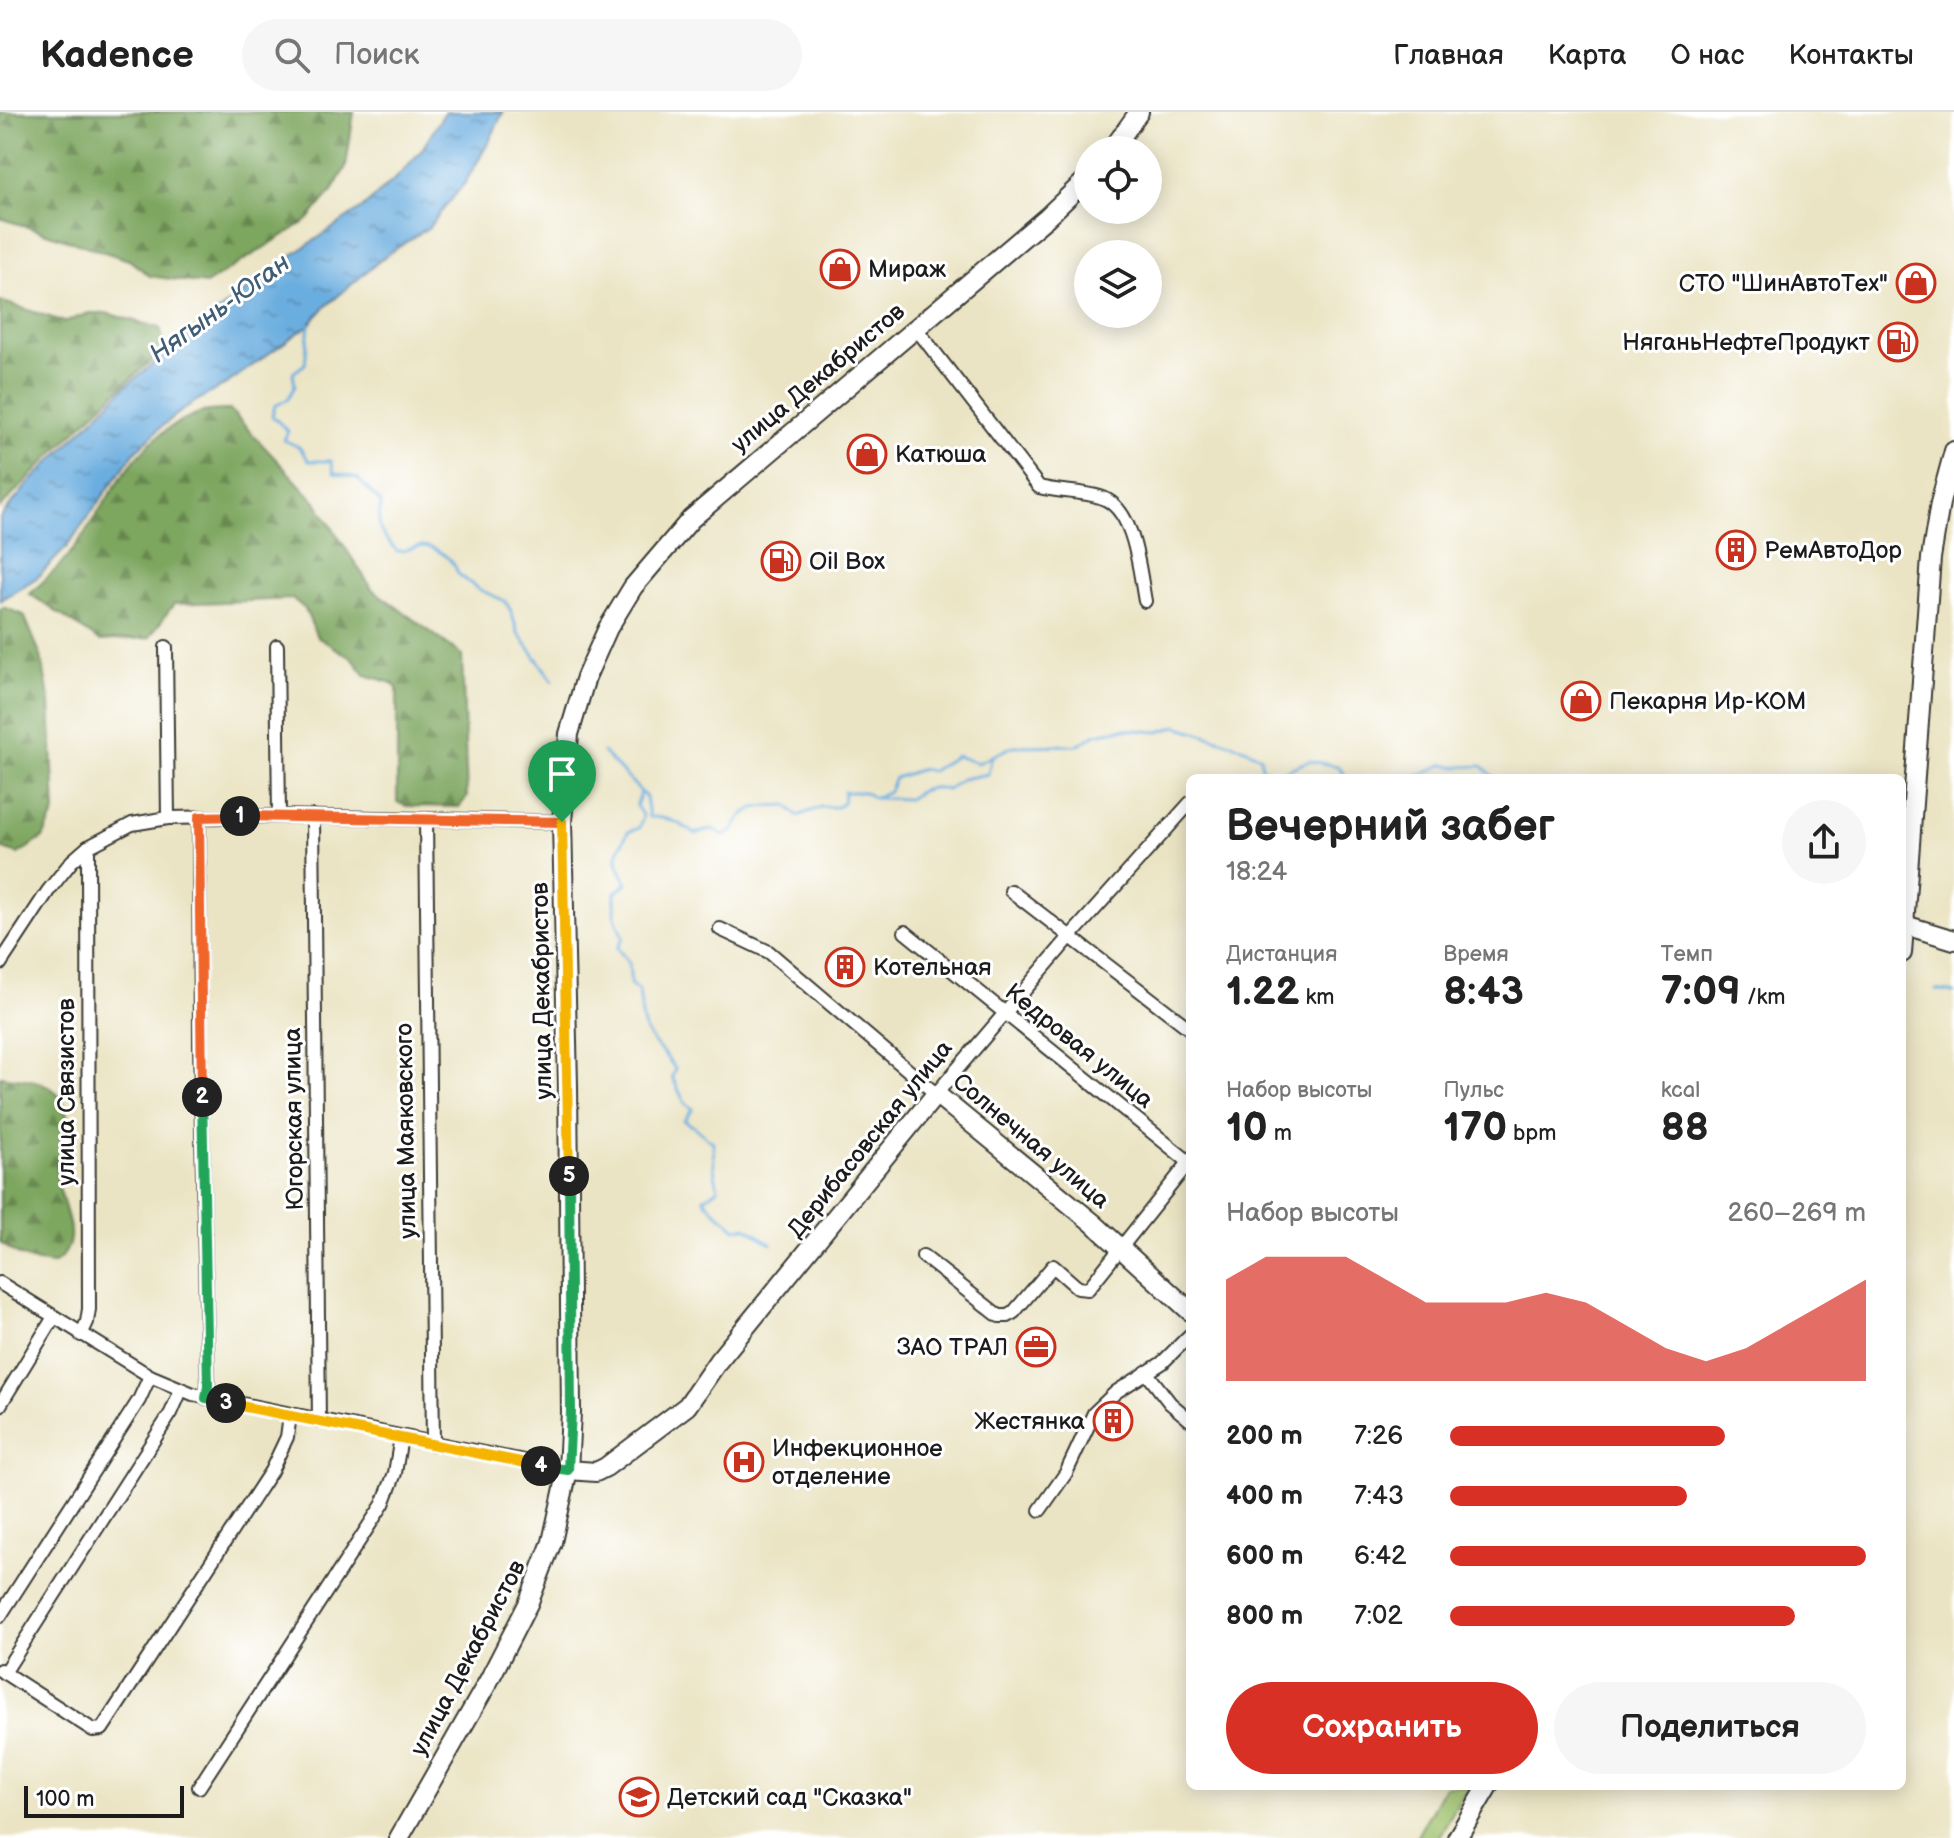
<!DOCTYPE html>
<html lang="ru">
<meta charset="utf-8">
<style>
:root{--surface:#fff;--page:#f6f6f6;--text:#222;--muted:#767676;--line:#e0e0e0;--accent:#d93025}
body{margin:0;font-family:"Balsamiq Sans",sans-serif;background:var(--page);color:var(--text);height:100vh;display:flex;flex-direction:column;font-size:30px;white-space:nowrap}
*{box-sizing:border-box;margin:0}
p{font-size:26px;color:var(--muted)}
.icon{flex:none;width:44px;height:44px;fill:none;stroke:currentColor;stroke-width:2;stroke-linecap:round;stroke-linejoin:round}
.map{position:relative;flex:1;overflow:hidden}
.sheet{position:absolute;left:1186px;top:662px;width:720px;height:1016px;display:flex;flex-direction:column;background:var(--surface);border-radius:12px;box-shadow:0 4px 20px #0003}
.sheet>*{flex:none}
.tools{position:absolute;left:1074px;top:24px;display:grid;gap:16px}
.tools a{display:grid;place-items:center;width:88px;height:88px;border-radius:50%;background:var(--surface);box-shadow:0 4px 20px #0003;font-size:40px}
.scale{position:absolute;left:24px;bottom:20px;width:160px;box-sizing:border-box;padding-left:8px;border:4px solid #1c1c1c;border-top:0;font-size:22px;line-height:28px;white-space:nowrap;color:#1c1c1c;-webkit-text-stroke:6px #fff;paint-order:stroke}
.pin{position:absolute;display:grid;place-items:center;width:68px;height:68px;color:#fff;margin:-82px -34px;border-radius:50% 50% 50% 0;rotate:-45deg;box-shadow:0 0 8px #0007}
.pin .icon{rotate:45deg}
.km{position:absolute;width:40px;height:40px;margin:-20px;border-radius:50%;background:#222;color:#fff;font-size:22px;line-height:40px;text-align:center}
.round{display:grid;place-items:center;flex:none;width:84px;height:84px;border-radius:42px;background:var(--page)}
.summary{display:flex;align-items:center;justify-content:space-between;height:136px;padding:0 40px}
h1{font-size:44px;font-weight:700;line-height:60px}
.figures{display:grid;grid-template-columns:repeat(3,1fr);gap:12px;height:136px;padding:8px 40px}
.figures div{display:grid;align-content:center}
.figures b{font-size:40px;font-weight:700}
.figures small{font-size:22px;font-weight:400}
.figures p{font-size:22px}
.chart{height:224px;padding:16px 40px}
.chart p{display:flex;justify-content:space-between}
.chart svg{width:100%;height:144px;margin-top:8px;fill:var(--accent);opacity:.7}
.button{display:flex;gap:16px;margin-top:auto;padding:16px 40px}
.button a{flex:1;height:92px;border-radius:48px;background:var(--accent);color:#fff;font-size:32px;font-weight:700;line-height:92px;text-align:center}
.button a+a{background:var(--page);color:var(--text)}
ul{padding:0 40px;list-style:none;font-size:26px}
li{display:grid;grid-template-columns:128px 96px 1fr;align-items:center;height:60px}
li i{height:20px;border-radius:10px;background:var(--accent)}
header{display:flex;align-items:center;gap:48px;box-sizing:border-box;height:112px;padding:0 40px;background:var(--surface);border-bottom:2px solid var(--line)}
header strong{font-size:38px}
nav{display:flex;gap:44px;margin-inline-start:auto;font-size:28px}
.search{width:560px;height:72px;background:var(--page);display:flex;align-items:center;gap:20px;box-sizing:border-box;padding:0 28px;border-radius:44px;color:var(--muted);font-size:30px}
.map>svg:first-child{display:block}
.grass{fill:#9cc06a;stroke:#5c6e43;stroke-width:2}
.forest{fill:url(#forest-firs);stroke:#4c613d;stroke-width:2}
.water{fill:url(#water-ripples);stroke:#43647e;stroke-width:2}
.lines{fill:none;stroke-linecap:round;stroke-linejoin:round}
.stream{stroke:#6aaddf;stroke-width:3}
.street-casing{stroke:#3b3a35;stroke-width:16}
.secondary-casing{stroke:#3b3a35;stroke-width:22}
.street{stroke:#fff;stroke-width:12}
.secondary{stroke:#fff;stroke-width:18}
.split-1-casing{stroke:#fff;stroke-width:16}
.split-2-casing{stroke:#fff;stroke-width:16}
.split-3-casing{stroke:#fff;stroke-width:16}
.split-4-casing{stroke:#fff;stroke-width:16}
.split-5-casing{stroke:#fff;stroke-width:16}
.split-6-casing{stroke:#fff;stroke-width:16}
.split-1{stroke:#f0652b;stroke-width:10}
.split-2{stroke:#f0652b;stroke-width:10}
.split-3{stroke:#22a559;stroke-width:10}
.split-4{stroke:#f5b400;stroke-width:10}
.split-5{stroke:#22a559;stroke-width:10}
.split-6{stroke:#f5b400;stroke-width:10}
.labels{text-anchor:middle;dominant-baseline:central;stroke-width:6;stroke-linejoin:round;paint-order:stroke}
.poi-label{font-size:24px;fill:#1c1c1c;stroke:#fff;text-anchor:start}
.street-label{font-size:24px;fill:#1c1c1c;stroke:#fff}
.water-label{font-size:26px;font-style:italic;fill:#3f5d74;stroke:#fff}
</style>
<header>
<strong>Kadence</strong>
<div class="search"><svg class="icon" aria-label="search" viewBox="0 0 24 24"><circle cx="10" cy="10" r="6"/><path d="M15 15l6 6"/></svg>Поиск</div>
<nav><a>Главная</a><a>Карта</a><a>О нас</a><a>Контакты</a></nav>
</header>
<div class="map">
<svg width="1954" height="1726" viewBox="0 0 1954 1726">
<defs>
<pattern id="forest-firs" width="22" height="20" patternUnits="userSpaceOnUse" patternTransform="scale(2)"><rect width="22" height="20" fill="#7da65e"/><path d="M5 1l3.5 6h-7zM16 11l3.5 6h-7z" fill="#66864d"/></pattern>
<pattern id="water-ripples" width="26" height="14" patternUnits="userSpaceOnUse" patternTransform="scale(2)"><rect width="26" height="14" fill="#6aaddf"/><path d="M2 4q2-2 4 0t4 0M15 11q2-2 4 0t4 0" fill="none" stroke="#568cb4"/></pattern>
</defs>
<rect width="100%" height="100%" fill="#fff"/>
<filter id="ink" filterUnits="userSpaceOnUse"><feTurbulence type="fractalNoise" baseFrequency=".0125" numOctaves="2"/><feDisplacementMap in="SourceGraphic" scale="16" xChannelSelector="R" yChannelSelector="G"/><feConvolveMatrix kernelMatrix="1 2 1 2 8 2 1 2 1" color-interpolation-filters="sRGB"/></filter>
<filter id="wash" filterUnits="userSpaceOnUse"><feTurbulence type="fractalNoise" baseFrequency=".006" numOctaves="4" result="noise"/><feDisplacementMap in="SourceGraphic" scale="32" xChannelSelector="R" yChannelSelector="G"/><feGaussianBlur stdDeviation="1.8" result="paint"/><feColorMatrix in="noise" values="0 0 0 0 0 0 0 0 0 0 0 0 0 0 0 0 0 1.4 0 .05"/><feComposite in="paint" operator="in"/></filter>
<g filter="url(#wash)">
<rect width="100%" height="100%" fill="#ebe4c4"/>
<path class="grass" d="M1445 1674H1468L1438 1726H1416Z"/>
<g class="forest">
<path d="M0 0H354L346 55 332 79 308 108 206 172 150 164 129 148 0 106Z"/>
<path d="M0 189 65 210 89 201H106L160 216 165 237C106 286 53 341 0 396Z"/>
<path d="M230 298 316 390 372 477 462 543 467 685 459 695 405 694 397 690V576L392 571 365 563 352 546 317 525 305 497 293 487 174 492 149 526 100 529 30 482C43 469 58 457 69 443 109 392 132 325 199 301 208 298 220 298 230 298Z"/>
<path d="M3 495 24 503 41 544 50 589 55 700 43 726 18 742 0 736V497Z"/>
<path d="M0 964C25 969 51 964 64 992 74 1013 57 1039 57 1060 57 1082 72 1105 70 1127 69 1139 62 1146 54 1152 31 1151 17 1144 0 1130Z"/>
</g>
<path class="water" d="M445 0H503L490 28 465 71 428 116 385 144 324 196 309 213 228 271 188 294 161 315 134 341 65 437 38 465 0 489V406L28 372 125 275 175 233 287 147 362 96 398 64 421 39Z"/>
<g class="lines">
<g class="stream">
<path d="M309 213 305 252 293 261 295 274 288 287 275 294 272 304 288 319 284 328 299 335 309 349H331L334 361 357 366 381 391C377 421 377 416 397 439 406 440 414 434 423 434 437 435 455 448 458 462L478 477 505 489 511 499 518 521 553 569"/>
<path d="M603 640 646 685 649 705C668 705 680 711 695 722L712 717 724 723 733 719C745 691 760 695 787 693L798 704 821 695H837L843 691 844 680H864L874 686 889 679 895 666 922 657 932 659 956 644 978 651 1013 634 1079 633 1096 622 1122 617 1159 620 1177 614 1234 632 1260 644 1262 655 1272 664 1309 649 1338 654 1347 666"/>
<path d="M1298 666H1300"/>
<path d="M1411 666 1445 652 1457 655 1482 654 1495 666"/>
<path d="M641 681 636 694 643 704 639 716 628 720C615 745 612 746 627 771L615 781V805L623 826 617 836 629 851 631 873 639 879C641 890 641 906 645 917 652 933 667 942 675 957L672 965 685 991 693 997 684 1009C696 1014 702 1023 713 1030L714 1056 718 1077 704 1086C711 1099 726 1106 736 1117L746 1115 771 1132"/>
<path d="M874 686 909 687C920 677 933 673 947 678L962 667 988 662 992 644"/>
<path d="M1936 878 1954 881"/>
</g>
</g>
</g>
<g filter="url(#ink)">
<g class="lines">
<g class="street-casing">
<g id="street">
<path d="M915 215 1039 375C1059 380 1081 379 1100 385 1135 395 1139 458 1145 489"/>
<path d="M277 534 279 704"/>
<path d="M166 535 168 706"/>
<path d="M313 704 319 1309"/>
<path d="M199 705 200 934 208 1274 206 1286"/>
<path d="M426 706 433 1332"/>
<path d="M1011 779 1190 917"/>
<path d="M720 817 769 840 936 982 1069 826 1190 691"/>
<path d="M905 820 1189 1050"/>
<path d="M0 852 48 779 72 749 88 735 132 712 168 706 279 704 562 710"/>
<path d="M923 1144 999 1204H1008L1014 1200 1053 1154 1078 1176 1088 1177 1190 1049"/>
<path d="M0 1171 150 1264 193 1282 568 1358"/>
<path d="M81 1223 87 1210 89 1197 88 735"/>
<path d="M1146 1260 1170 1291 1190 1308"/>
<path d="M0 1293 54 1205"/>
<path d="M1040 1398 1066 1361 1094 1301 1116 1280 1162 1251 1190 1223"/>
<path d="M0 1504 139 1288 150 1264"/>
<path d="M0 1558 93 1618 102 1617 271 1359 287 1325 290 1303"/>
<path d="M4 1561 171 1301 181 1278"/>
<path d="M199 1675 383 1392 395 1361 401 1325"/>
</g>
</g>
<g class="secondary-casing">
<g id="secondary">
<path d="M1112 38 1139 0"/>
<path d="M1905 813 1954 828"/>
<path d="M1902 841 1931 446 1940 391 1954 339"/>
<path d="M568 1358 596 1360 606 1355 687 1294 718 1249 936 982 1093 1111 1190 1199"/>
<path d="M399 1726 488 1570 528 1492 552 1430 568 1358 571 1300 568 973 562 710 569 622 586 565 608 516 633 475 691 407 1047 105 1088 66"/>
<path d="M1457 1726 1488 1674"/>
</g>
</g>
<use href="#street" class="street"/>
<use href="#secondary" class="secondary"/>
</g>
</g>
<g class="lines" filter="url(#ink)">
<g class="split-1-casing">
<path id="split-1" d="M240 704 562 710"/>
</g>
<g class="split-2-casing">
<path id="split-2" d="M202 985 199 705 240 704"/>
</g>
<g class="split-3-casing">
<path id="split-3" d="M202 985 208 1274 206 1286 226 1291"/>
</g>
<g class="split-4-casing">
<path id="split-4" d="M226 1291 541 1354"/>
</g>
<g class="split-5-casing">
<path id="split-5" d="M541 1354 568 1358 571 1300 569 1064"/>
</g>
<g class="split-6-casing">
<path id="split-6" d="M562 710 569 1064"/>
</g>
<use href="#split-1" class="split-1"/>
<use href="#split-2" class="split-2"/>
<use href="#split-3" class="split-3"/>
<use href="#split-4" class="split-4"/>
<use href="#split-5" class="split-5"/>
<use href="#split-6" class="split-6"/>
</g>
<defs>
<g id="shop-ring" transform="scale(2)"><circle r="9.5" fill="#fff" stroke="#c8321e" stroke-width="1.5"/><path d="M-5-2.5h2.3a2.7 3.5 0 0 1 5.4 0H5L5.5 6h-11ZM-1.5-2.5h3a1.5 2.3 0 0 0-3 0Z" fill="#c8321e"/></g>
<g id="fuel-ring" transform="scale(2)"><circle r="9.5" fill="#fff" stroke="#c8321e" stroke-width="1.5"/><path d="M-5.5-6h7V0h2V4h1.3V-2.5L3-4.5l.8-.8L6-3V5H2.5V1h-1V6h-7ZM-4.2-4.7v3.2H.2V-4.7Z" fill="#c8321e"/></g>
<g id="building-ring" transform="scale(2)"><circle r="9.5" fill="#fff" stroke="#c8321e" stroke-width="1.5"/><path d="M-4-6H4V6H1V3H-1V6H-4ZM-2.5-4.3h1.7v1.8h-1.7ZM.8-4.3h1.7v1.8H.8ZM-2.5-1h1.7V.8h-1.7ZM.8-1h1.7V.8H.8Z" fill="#c8321e"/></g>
<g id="office-ring" transform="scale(2)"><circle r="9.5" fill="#fff" stroke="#c8321e" stroke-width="1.5"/><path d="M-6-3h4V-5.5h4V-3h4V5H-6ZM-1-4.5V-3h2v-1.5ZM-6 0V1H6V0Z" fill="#c8321e"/></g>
<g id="hospital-ring" transform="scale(2)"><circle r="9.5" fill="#fff" stroke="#c8321e" stroke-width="1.5"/><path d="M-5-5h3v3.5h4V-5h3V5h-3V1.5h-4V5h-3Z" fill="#c8321e"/></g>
<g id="school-ring" transform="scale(2)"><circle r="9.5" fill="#fff" stroke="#c8321e" stroke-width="1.5"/><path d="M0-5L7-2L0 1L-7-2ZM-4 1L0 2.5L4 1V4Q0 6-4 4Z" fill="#c8321e"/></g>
</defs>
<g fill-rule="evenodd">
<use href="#shop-ring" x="840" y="157"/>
<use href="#shop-ring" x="1916" y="171"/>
<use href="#fuel-ring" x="1898" y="230"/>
<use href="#shop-ring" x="867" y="342"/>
<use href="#building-ring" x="1736" y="438"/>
<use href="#fuel-ring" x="781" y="449"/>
<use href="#shop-ring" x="1581" y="589"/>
<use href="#building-ring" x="845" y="855"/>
<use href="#office-ring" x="1036" y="1235"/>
<use href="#building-ring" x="1113" y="1309"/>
<use href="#hospital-ring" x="744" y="1350"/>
<use href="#school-ring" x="639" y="1685"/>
</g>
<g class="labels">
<g class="poi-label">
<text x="868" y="157">Мираж</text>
<text x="1888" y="171" text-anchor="end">СТО "ШинАвтоТех"</text>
<text x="1870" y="230" text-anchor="end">НяганьНефтеПродукт</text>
<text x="895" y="342">Катюша</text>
<text x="1764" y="438">РемАвтоДор</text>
<text x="809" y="449">Oil Box</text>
<text x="1609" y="589">Пекарня Ир-КОМ</text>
<text x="873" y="855">Котельная</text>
<text x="1008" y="1235" text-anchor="end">ЗАО ТРАЛ</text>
<text x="1085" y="1309" text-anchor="end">Жестянка</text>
<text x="772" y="1336">Инфекционное<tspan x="772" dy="28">отделение</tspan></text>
<text x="667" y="1685">Детский сад "Сказка"</text>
</g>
<g class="street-label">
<text transform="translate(818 266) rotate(-40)">улица Декабристов</text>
<text transform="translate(542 879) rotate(-91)">улица Декабристов</text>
<text transform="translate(1079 934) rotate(39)">Кедровая улица</text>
<text transform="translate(66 980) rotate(-90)">улица Связистов</text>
<text transform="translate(294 1007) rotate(-91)">Югорская улица</text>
<text transform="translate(406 1019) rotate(-91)">улица Маяковского</text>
<text transform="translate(870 1027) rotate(-51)">Дерибасовская улица</text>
<text transform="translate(1031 1029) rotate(40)">Солнечная улица</text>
<text transform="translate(468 1546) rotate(-62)">улица Декабристов</text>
</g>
<g class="water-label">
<text transform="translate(220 197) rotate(-36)">Нягынь-Юган</text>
</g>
</g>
</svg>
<div class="tools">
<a><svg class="icon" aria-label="locate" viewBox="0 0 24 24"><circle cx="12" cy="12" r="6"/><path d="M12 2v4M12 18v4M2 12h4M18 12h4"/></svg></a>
<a><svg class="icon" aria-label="layers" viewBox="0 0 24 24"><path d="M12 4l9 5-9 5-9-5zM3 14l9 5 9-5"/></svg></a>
</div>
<div class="scale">100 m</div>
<div class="pin" style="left:562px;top:710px;background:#1e9e55"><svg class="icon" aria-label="arrive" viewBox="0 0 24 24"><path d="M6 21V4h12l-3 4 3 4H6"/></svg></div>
<b class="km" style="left:240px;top:704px">1</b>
<b class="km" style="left:202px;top:985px">2</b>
<b class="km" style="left:226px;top:1291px">3</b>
<b class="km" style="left:541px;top:1354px">4</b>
<b class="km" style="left:569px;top:1064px">5</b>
<section class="sheet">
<div class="summary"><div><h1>Вечерний забег</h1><p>18:24</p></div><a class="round"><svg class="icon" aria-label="share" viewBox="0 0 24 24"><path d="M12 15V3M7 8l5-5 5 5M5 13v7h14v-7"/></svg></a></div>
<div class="figures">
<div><p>Дистанция</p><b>1.22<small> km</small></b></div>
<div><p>Время</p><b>8:43</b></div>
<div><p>Темп</p><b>7:09<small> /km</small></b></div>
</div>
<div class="figures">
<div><p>Набор высоты</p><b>10<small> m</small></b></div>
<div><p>Пульс</p><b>170<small> bpm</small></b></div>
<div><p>kcal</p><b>88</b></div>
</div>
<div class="chart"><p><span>Набор высоты</span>260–269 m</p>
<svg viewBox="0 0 160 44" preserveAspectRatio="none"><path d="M0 44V13L10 6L20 6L30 6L40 13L50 20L60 20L70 20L80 17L90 20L100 27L110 34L120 38L130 34L140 27L150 20L160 13V44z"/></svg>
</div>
<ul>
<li><b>200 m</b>7:26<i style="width:66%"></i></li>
<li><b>400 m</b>7:43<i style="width:57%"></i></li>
<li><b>600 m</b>6:42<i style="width:100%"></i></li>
<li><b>800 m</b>7:02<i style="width:83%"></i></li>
</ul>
<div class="button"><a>Сохранить</a><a>Поделиться</a></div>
</section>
</div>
